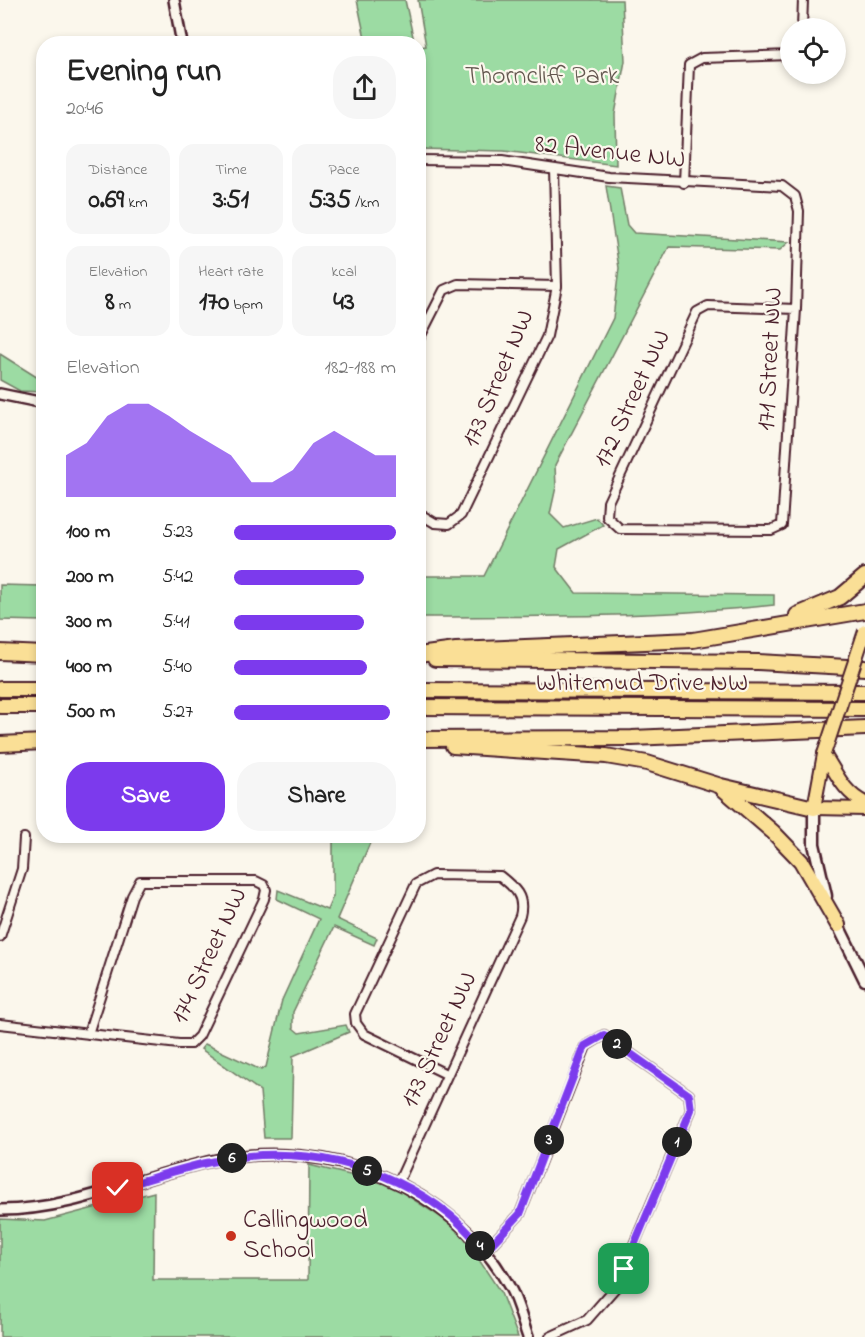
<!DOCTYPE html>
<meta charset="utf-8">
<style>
:root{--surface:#fff;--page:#f6f6f6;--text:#222;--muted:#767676;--accent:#7c3aed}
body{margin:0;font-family:"Indie Flower",sans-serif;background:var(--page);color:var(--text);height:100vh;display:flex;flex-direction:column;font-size:22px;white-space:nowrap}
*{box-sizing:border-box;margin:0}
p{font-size:20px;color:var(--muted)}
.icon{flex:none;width:33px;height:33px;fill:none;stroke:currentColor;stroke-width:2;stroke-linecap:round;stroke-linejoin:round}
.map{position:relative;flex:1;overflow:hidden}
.side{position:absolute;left:36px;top:36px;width:390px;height:807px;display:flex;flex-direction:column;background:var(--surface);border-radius:24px;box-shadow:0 3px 9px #0003}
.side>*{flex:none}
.controls{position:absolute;left:780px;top:18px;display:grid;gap:12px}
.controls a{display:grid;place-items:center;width:66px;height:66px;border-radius:50%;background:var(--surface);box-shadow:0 3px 9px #0003;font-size:30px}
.pin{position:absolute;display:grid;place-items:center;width:51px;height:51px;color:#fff;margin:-26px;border-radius:12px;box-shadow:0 3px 9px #0006}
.km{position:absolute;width:30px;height:30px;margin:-15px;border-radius:50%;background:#222;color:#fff;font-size:16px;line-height:30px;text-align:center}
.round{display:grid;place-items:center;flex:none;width:63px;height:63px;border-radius:24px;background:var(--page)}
.head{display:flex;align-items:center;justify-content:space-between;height:102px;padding:0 30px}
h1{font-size:33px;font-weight:800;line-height:45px}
.stats{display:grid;grid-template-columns:repeat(3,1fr);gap:9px;height:102px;padding:6px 30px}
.stats div{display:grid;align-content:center;border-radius:15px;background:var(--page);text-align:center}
.stats b{font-size:26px;font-weight:800}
.stats small{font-size:16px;font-weight:400}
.stats p{font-size:16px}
.chart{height:168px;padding:12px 30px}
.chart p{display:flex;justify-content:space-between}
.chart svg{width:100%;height:108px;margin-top:6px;fill:var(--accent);opacity:.7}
.action{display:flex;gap:12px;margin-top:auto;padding:12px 30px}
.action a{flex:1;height:69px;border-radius:24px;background:var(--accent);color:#fff;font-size:24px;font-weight:800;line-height:69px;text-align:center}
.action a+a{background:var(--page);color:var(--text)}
ul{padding:0 30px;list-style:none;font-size:20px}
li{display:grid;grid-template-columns:96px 72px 1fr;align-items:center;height:45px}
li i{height:15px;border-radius:8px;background:var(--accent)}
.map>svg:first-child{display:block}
.green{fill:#9cdba3;stroke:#737d67;stroke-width:1.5}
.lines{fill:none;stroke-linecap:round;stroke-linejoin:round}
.minor-casing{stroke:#4a1f2b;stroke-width:12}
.tertiary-casing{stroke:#4a1f2b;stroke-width:14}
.secondary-casing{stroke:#4a1f2b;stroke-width:15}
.primary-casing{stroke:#4a1f2b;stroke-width:16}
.motorway-casing{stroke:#4a1f2b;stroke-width:18}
.minor{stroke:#fbf7ec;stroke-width:8}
.tertiary{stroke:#fbf7ec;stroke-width:9}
.secondary{stroke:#fbf7ec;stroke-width:10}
.primary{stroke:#fadf96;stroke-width:12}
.motorway{stroke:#fadf96;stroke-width:14}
.primary-bridge-casing{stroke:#4a1f2b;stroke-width:16;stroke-linecap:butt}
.primary-bridge{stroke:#fadf96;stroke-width:12}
.route-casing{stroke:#fff;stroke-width:12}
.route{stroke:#7c3aed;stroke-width:8}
.poi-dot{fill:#c8321e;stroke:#fbf7ec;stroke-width:2}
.labels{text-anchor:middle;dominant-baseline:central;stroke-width:4.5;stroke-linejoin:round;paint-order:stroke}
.park-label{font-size:26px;fill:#63574f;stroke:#fbf7ec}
.street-label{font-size:26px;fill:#4a1f2b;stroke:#fbf7ec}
.poi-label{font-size:26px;fill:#4a1f2b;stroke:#fbf7ec;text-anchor:start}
</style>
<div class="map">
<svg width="865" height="1337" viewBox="0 0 865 1337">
<rect width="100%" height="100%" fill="#fbf7ec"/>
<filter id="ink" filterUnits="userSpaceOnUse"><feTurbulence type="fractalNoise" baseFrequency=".0167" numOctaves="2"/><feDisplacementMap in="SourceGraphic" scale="12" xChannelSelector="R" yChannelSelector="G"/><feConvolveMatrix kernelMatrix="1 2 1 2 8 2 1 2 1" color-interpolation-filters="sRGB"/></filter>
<g filter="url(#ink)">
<g class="green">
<path d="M357 0H405L414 41 366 43Z"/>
<path d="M418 0H622L625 61 615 114 616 165 504 151 419 149V47L426 46Z"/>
<path d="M606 186 620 188 627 225 634 233 789 242 780 250 669 247 555 465 556 487 550 514 564 528 597 518 603 525 559 549 556 567 576 593 774 595V605C657 618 537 616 419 617V576H484L613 318 619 268Z"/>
<path d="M0 354 43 381V392L20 391 0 380Z"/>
<path d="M0 585 43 586V621L0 620Z"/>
<path d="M333 836H373L337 919 377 938 374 945 334 927 293 1012V1028L299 1033 346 1025 349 1032 293 1056 291 1138H264L260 1091 201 1049 205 1044 261 1070 266 1067 282 1000 319 919 277 899 278 890 327 910 333 896Z"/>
<path d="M309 1165 391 1185 458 1228 501 1293 518 1337H0V1219L45 1221 154 1192 153 1280H308Z"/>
</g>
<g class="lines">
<g class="minor-casing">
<g id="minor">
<path d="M802 28 803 0"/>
<path d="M418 160 502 161 609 177 782 186 795 196 799 211 796 309 782 525 771 530 620 529 607 517 608 502 697 312 708 306 796 309"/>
<path d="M684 183 689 65 702 58 790 55"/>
<path d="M418 341 444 290 458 284 557 286"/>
<path d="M418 513 435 523 449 524 461 515 547 336 557 286 554 169"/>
<path d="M0 937 22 869 24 838"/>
<path d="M0 1024 179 1044H191L199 1036 264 899 266 890 264 885 256 881H140L132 896 88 1034"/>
<path d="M399 1181 520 916C525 896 515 888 500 876L433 875 416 884 355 1014 356 1023 364 1034 446 1074"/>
<path d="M485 1251 520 1214 586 1046 604 1035 689 1095 691 1110 616 1287 587 1320 550 1337"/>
</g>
</g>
<g class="tertiary-casing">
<g id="tertiary">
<path d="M174 0 182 44"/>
<path d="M0 394 44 403"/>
<path d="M0 1210C75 1210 144 1175 216 1160 329 1138 451 1184 509 1286 518 1301 522 1321 528 1337"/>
</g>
</g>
<g class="secondary-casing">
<g id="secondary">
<path d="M814 808V844L826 896"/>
<path d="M835 919 865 980"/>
</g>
</g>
<g class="primary-casing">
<g id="primary">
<path d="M824 754 814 808 865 809"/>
<path d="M824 754C837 774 843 792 865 803"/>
</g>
</g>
<g class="motorway-casing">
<g id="motorway">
<path d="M797 615 840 597 865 576"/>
<path d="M0 652 44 654"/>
<path d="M418 655 456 650 693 640 865 611"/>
<path d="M435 659 758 662 865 668"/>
<path d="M0 689H44"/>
<path d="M418 690 865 692"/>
<path d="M0 706H44"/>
<path d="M418 707 865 709"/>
<path d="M418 739 632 738 865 728"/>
<path d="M0 744 44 742"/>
<path d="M453 746 606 756 647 763 721 786 814 808"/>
<path d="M722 788 773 832 801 861 838 925"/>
</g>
</g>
<use href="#minor" class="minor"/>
<use href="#tertiary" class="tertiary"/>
<use href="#secondary" class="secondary"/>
<use href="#primary" class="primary"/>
<use href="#motorway" class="motorway"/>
<g class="primary-bridge-casing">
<path id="primary-bridge" d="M824 754 865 631"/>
</g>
<use href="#primary-bridge" class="primary-bridge"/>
</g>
</g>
<g class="lines" filter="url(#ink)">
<g class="route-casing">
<path id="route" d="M118 1188C151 1179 183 1167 216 1161 297 1144 385 1163 450 1215 463 1225 474 1239 485 1251L520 1214 585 1046 604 1035 689 1095 691 1110 624 1269"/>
</g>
<use href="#route" class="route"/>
</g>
<circle class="poi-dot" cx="231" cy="1236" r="6"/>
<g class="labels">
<g class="park-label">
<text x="542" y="77">Thorncliff Park</text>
</g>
<g class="street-label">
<text transform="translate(610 153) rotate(6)">82 Avenue NW</text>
<text transform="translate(771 359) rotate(-87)">171 Street NW</text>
<text transform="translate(499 379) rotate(-67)">173 Street NW</text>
<text transform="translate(633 399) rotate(-65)">172 Street NW</text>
<text x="642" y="684">Whitemud Drive NW</text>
<text transform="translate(210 956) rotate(-65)">174 Street NW</text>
<text transform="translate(440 1040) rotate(-65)">173 Street NW</text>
</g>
<g class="poi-label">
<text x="243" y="1221">Callingwood<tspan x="243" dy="30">School</tspan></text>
</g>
</g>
</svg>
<div class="controls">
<a><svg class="icon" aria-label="locate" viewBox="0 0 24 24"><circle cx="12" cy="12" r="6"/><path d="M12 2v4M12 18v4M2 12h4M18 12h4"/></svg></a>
</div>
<div class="pin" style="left:624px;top:1269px;background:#1e9e55"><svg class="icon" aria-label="arrive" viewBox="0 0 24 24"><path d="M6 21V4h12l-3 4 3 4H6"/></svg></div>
<div class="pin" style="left:118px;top:1188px;background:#d93025"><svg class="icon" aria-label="check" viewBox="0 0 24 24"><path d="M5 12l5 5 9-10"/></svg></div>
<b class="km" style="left:677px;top:1142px">1</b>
<b class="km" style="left:617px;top:1044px">2</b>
<b class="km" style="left:549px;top:1140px">3</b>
<b class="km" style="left:480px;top:1246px">4</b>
<b class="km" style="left:367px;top:1171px">5</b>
<b class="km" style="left:232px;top:1158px">6</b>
<section class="side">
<div class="head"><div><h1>Evening run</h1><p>20:46</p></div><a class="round"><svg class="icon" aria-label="share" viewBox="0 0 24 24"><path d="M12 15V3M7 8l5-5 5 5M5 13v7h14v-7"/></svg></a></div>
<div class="stats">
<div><p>Distance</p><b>0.69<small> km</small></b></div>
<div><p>Time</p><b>3:51</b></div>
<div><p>Pace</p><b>5:35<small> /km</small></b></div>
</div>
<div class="stats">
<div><p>Elevation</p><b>8<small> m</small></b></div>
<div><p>Heart rate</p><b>170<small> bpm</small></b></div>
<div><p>kcal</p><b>43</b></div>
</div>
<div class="chart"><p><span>Elevation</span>182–188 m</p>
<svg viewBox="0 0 160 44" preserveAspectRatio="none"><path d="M0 44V27L10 22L20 11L30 6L40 6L50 11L60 17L70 22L80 27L90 38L100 38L110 33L120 22L130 17L140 22L150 27L160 27V44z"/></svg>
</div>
<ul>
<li><b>100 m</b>5:23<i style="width:100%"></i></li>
<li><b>200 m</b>5:42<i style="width:80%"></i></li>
<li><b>300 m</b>5:41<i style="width:80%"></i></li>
<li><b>400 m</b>5:40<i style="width:82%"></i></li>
<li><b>500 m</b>5:27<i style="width:96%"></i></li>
</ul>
<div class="action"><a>Save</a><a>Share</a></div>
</section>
</div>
